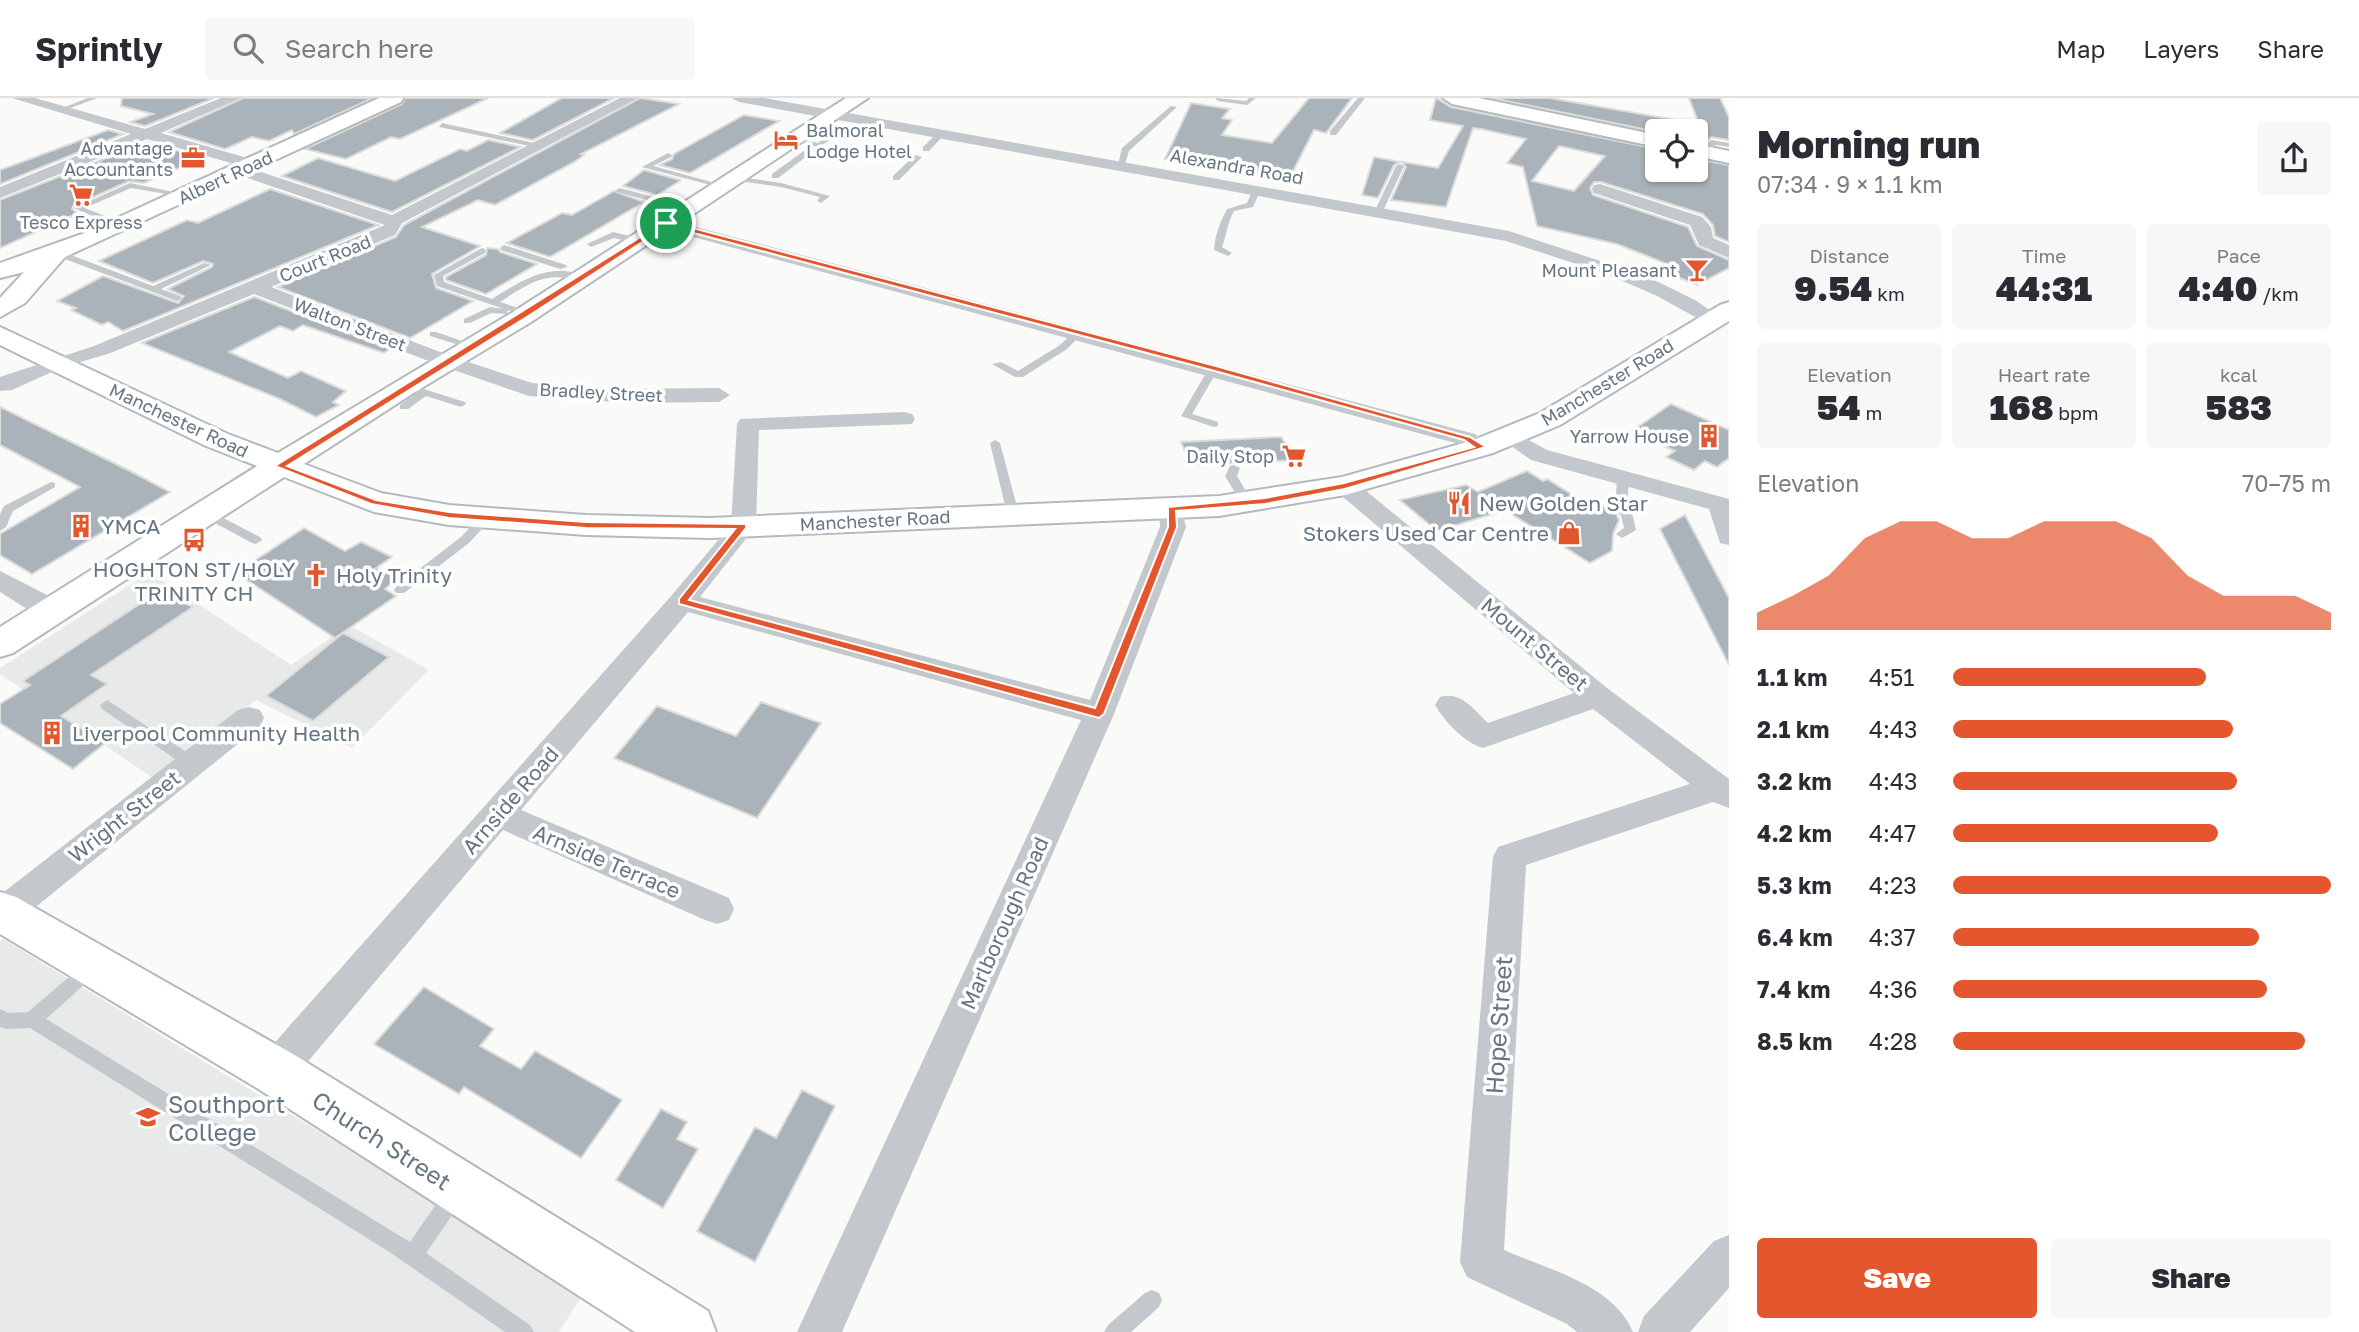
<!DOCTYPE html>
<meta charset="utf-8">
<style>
:root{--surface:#fff;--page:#f7f7f7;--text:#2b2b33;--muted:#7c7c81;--line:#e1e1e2;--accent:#e4572e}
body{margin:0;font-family:"Golos Text",sans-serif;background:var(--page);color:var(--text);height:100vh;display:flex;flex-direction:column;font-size:26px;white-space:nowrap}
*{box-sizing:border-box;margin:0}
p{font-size:23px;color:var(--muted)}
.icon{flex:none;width:38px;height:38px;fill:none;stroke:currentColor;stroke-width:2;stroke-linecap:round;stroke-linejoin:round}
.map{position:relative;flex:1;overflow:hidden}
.sheet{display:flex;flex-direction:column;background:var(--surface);width:630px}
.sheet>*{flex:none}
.buttons{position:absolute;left:1645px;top:21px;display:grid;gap:14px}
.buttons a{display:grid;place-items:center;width:63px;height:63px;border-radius:7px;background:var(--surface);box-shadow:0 2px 5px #0004;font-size:35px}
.pin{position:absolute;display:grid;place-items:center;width:60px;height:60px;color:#fff;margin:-30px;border:4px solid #fff;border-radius:50%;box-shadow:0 2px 7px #0007}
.round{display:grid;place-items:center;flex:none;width:74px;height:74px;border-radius:7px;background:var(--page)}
.headline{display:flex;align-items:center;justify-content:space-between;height:119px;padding:0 28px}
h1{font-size:38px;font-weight:800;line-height:52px}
.stats{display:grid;grid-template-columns:repeat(3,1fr);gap:10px;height:119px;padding:7px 28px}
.stats div{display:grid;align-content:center;border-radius:7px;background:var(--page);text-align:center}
.stats b{font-size:35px;font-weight:800}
.stats small{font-size:19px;font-weight:400}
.stats p{font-size:19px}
.chart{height:196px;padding:14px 28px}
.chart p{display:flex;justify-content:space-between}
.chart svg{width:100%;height:126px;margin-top:7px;fill:var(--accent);opacity:.7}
.button{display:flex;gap:14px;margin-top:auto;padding:14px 28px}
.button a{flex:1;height:80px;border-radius:7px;background:var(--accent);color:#fff;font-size:28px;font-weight:800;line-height:80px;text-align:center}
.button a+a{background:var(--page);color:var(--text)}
ul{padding:0 28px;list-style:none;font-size:23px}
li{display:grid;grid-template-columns:112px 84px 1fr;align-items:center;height:52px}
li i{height:18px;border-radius:9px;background:var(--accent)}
header{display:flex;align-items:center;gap:42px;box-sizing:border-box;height:98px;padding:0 35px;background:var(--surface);border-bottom:2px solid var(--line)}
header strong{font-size:33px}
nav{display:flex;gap:38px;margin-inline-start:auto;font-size:24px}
.search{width:490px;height:63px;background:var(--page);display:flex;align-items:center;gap:18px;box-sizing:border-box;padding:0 24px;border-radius:7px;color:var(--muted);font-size:26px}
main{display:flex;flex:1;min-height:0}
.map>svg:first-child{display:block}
.built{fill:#e8e9e9}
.building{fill:#aab3b9;stroke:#dcdcda;stroke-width:2;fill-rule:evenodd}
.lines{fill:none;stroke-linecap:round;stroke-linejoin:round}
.secondary-casing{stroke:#b3babf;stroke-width:4}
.highway-casing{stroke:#b4b9bd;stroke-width:4}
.lane{fill:#c3c8cc;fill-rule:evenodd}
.street{fill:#c3c8cc;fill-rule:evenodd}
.secondary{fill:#fff;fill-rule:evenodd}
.highway{fill:#fff;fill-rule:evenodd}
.route{fill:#e4572e;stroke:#fff;stroke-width:2;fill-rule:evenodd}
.labels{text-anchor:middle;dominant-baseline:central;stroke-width:7;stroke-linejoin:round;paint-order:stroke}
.far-poi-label{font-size:18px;fill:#657683;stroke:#fff;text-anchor:end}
.far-street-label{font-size:18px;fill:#657683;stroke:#fff}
.poi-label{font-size:21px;fill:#657683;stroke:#fff;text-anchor:start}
.street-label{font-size:21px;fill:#657683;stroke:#fff}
.near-street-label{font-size:24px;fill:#657683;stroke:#fff}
.near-poi-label{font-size:24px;fill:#657683;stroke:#fff;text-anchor:start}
</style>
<header>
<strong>Sprintly</strong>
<div class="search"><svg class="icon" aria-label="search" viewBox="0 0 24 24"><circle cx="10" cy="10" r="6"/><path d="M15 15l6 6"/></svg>Search here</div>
<nav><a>Map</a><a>Layers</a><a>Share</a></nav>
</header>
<main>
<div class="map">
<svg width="1729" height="1234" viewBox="0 0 1729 1234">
<rect width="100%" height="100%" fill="#fafaf8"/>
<g class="built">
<path d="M150 474 291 567 349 527 429 572 352 650 256 602 153 680 0 576V570Z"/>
<path d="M3 841 584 1195 559 1234H0V843Z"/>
</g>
<g class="building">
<path d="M122 0H214L145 28 130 24 153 16 121 8Z"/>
<path d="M243 0H373L294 36 292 32 269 43 252 39 225 51 169 34Z"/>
<path d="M405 0H488L400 41 391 39 346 61 305 51 402 6Z"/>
<path d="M562 0H614L533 42 500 35Z"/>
<path d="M640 0 679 6 581 56 584 57 576 63 495 107 478 102 422 129 480 148 432 176 436 190 473 203 410 240 278 189 396 139 404 127Z"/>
<path d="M1309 0H1352L1326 35 1314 32 1288 83 1165 61 1191 5 1230 11 1222 20 1232 22 1222 37 1272 45Z"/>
<path d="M1436 0 1451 9 1657 51V72H1696V61L1729 67V144L1715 138 1713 127 1703 116 1601 84H1594L1590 90 1593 97 1688 129 1697 148 1729 162V170L1697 187 1665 174 1675 169 1617 146 1537 128 1523 69 1507 65 1526 41 1481 31 1473 30 1446 109 1391 102 1406 69 1402 64 1438 70 1463 28 1430 22ZM1559 48 1605 58 1574 93 1532 83Z"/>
<path d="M1492 0H1549L1699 26 1689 0H1720L1729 19V42L1711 39 1705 45 1696 44V33L1657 34Z"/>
<path d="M744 17 779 23 690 75 660 67 672 61 674 56Z"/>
<path d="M108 32 123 36 0 86V72Z"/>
<path d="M488 42 520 49 392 114 282 78 318 60 395 83 460 51 467 53Z"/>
<path d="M147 44 203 60 144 85 129 83 73 108 72 111 78 115 0 150V102Z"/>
<path d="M1374 59 1400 64 1394 67 1378 100 1362 97Z"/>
<path d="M644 72 680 82V83L657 97 623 88Z"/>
<path d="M270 91 378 127 123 233 108 224 102 227 71 212 76 210 57 203 103 178 178 205 184 198 168 191 212 169 213 166 203 163 153 185 99 163 187 122 198 125Z"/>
<path d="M614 93 644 104 550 159 507 145 562 115 572 117Z"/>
<path d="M487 150 498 151 500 154 537 166 486 196 446 182V179L486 157Z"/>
<path d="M254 199 390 251 384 255 303 227 293 233 280 228 229 254 288 280 301 273 346 293 333 304 339 307 316 319 280 301 142 245Z"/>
<path d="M1671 306 1729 332V360L1717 369 1705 363 1694 372 1666 359 1675 353 1632 333Z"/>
<path d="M0 309 128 372 170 394 32 476 0 457V436L80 389 0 347Z"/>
<path d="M1281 339 1296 362 1191 367 1181 344Z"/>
<path d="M1527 373 1543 383 1547 381 1579 401 1613 410 1619 422 1613 436 1612 453 1590 465 1505 412 1437 433 1400 402 1466 387 1478 394Z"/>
<path d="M1685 417 1729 500V567L1660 431Z"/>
<path d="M304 430 345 453 361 444 392 459 376 470 398 480 385 491 396 498 335 540 236 475Z"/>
<path d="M161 492 193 509 91 577 107 586 61 618 105 645 73 671 0 625V606L30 587 23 583Z"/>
<path d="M343 535 389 559 313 623 266 598Z"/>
<path d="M761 604 821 625 757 720 614 660 657 608 736 638Z"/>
<path d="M424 889 494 931 480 948 521 971 535 953 622 1002 581 1060 464 989 459 996 374 946Z"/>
<path d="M802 992 835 1008 755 1164 697 1133 755 1029 776 1040Z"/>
<path d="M661 1011 687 1024 677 1041 698 1051 663 1110 616 1082Z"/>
</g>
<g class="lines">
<g class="secondary-casing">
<g id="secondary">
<path d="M846 0H868L531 224 415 294 304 366 381 395 449 407 586 417 710 420 1219 398 1342 379 1471 343 1540 315 1720 207 1729 204V223L1560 327 1493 355 1345 397 1219 418 710 440 586 437 449 427 374 414 284 379 13 555 0 559V529L257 368 206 348 0 247V229L228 336 278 355 513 214Z"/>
<path d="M1443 0H1479L1657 37V49L1452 6Z"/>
<path d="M1696 46 1729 53V65L1696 58Z"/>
<path d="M0 794 16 799 293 956 708 1213 716 1234H635L257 990 0 836Z"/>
</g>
</g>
<g class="highway-casing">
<path id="highway" d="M379 0H403L401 4 65 159 25 205 0 219V200L24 174 0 180V165L82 136Z"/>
</g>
<g class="lane">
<path d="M88 0H97L63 13 57 12Z"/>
<path d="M1215 0 1246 3 1249 0H1256L1247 7 1218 3Z"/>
<path d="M1358 0H1365L1336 37H1330V33Z"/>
<path d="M1171 8 1177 9 1129 53 1124 69 1117 71 1122 50Z"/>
<path d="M442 25 539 46 543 48 539 50 439 29Z"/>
<path d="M838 30 845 32 819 49 790 42 794 40 818 45Z"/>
<path d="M938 34 945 36 929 53H923V49Z"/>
<path d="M1711 42 1729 45V49L1716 47 1708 56H1702L1701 54Z"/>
<path d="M808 50 815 52 778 80H772V76Z"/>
<path d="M668 55 672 57 671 59 653 68 726 88 722 90 642 69Z"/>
<path d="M915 57 922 59 899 82H893V78Z"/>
<path d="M1400 66 1404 68 1382 115 1375 117 1374 115 1396 68Z"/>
<path d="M734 78 781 85 830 98 821 105 817 103 820 99 781 89 731 82V78Z"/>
<path d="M130 85 188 97 184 99 131 90 85 110 123 125 124 127 120 130 74 110Z"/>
<path d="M620 90 691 109 692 111 688 113 617 94 616 92Z"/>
<path d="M1253 91 1260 93 1253 109 1234 113C1227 127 1227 135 1222 149L1232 155 1228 158 1214 152C1215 138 1220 124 1227 111L1247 105Z"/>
<path d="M613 134 642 141 643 143 639 146 614 140 591 149 587 146Z"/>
<path d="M504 147 566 167 567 169 560 171 501 152 500 150Z"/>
<path d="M482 150 485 151V155L443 178 444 184 492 201C520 183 554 161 587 180L583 183C545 173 531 184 500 204L530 214V218L508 212 507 216 491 215 470 225H464V221L490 209 504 211 437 188 434 177Z"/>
<path d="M54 153H60L153 188 204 165 211 167 161 191 180 198 182 200 177 203 54 157Z"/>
<path d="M1076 232 1084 234 1067 251 1023 279H1015L992 266 1001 264 1018 273 1060 247Z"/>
<path d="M430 234H436L477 248 472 251 430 238Z"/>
<path d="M1214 267 1219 270 1192 316 1218 324V328L1214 329 1181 318 1209 270Z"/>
<path d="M405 285 465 304 466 306 461 309 426 298 408 311H400V307L416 295 400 288Z"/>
<path d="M995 342 1000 345 1019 416 1017 419 1013 420 1007 416 990 345Z"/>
<path d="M1234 367 1240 370 1237 378 1253 405 1251 408H1243L1225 378 1230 368Z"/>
<path d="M1623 377 1629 380 1627 411 1632 415 1636 432 1622 440 1616 436 1624 430 1621 417 1615 413 1617 380Z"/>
<path d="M51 384 55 385V389L13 413 6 429 0 433V416L4 408Z"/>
<path d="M206 411 260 439 262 442 256 446 252 445 202 418 200 415Z"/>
<path d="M486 416 492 420 469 445 404 495H396L394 492 396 489 461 439 482 417Z"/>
<path d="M107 602 197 661 199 665 197 669H187L102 611 100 607Z"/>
<path d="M90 863 96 866 98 871 96 876 46 921 410 1144 448 1089 455 1086 462 1089 465 1096 462 1103 426 1155 530 1227 534 1234H505L391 1155 30 930 6 931 0 929V911L8 915 28 914 84 866Z"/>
<path d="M1152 1192 1159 1195 1162 1202 1159 1209 1131 1234H1104L1108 1227 1145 1195Z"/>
</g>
<g class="street">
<path d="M12 0H35L145 31 221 0H241L161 35 258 63 260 66 252 71 392 117 620 0H638L402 125 395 137 271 189 453 259 532 285 628 291 719 290 730 297 719 304 628 305 529 298 439 267 254 196 108 256 63 269 12 292 0 293V279L94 248 385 127 233 75 231 72 238 67 147 41 0 100V89L131 36Z"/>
<path d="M732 0H764L1509 133 1646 178 1695 202 1723 221 1720 225H1706L1657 198 1607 176 1506 143 739 4Z"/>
<path d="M1600 86 1702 119 1711 129 1713 140 1729 147V160L1699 147 1690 127 1594 95 1592 91 1594 87Z"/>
<path d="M666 121 1475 336 1494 349 1490 354H1474L1459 346 660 130 657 126 660 122Z"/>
<path d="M904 314 912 316 915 321 912 326 759 332 756 428 700 499 1090 602 1160 429 1159 411 1162 406H1180L1186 429 1114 616 842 1234H797L1081 622 688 514 521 712 729 800 734 811 729 822 717 826 705 822 503 732 289 986 275 991 261 986 256 973 261 960 672 497 731 427 737 326 740 321Z"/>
<path d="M1510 332 1547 352 1729 401V447L1720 445 1709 411 1531 362 1499 339Z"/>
<path d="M1345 381 1354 383 1607 590 1729 681V710L1713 704 1526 767 1504 1152C1547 1171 1614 1187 1633 1234H1577L1567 1226 1467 1179 1460 1164 1493 759 1498 749 1690 686 1593 611 1483 650C1465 645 1445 624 1435 607L1440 599C1461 593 1473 611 1488 625L1574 595 1336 393 1333 388 1336 383Z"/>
<path d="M0 473 63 505 67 512 63 519C41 525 18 504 0 494Z"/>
<path d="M249 609 260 612 264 620 260 628 12 828 0 832V797L238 612Z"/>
<path d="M1729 1137V1190L1690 1234H1638L1644 1218 1714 1143Z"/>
</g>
<use href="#secondary" class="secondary"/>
<use href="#highway" class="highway"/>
</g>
<path class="route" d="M666 123 1216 268 1470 339 1486 349 1345 391 1265 406 1176 413 1177 429 1104 616 1099 620 679 506V501L735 431 586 430 449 420 371 406 275 368ZM667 128 1211 272 1464 342 1474 349 1344 385 1265 400 1168 409V429L1095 610 689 502 746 430V426L586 424 449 414 376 402 287 368 530 217Z"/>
<defs>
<g id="hotel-bare" transform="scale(1.89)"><path d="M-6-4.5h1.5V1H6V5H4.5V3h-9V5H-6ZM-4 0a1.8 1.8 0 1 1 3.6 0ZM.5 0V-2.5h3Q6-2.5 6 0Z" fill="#e4572e" stroke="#fff" stroke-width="2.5" paint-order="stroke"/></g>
<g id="office-bare" transform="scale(1.89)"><path d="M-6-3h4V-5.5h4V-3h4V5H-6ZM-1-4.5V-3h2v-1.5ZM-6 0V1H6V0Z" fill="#e4572e" stroke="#fff" stroke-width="2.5" paint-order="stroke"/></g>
<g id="supermarket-bare" transform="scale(1.89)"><path d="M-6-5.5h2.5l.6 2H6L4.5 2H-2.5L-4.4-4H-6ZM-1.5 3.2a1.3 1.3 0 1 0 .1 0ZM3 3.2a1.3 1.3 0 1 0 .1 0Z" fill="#e4572e" stroke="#fff" stroke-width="2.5" paint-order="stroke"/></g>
<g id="bar-bare" transform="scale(1.89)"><path d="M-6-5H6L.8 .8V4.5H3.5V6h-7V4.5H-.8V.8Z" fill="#e4572e" stroke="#fff" stroke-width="2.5" paint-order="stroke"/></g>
<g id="building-bare" transform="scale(1.89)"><path d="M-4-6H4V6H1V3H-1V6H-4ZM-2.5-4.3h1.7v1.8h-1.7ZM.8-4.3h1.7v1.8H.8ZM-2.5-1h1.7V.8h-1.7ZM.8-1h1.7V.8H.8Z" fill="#e4572e" stroke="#fff" stroke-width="2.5" paint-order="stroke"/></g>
<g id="restaurant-bare" transform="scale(1.89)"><path d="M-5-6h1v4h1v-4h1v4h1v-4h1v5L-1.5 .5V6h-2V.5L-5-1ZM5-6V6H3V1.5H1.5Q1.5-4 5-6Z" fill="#e4572e" stroke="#fff" stroke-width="2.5" paint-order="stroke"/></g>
<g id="shop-bare" transform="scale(1.89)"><path d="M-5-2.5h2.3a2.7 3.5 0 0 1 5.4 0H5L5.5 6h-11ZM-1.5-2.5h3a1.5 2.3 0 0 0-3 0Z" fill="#e4572e" stroke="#fff" stroke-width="2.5" paint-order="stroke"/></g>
<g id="bus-bare" transform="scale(1.89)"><path d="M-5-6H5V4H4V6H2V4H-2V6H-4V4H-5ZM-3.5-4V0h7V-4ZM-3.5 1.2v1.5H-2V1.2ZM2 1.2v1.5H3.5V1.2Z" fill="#e4572e" stroke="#fff" stroke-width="2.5" paint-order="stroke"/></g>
<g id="church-bare" transform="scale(1.89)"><path d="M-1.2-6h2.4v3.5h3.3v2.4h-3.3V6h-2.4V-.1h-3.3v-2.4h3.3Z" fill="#e4572e" stroke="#fff" stroke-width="2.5" paint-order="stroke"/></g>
<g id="university-bare" transform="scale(1.89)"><path d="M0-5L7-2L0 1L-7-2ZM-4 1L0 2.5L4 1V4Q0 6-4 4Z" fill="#e4572e" stroke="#fff" stroke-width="2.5" paint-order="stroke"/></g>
</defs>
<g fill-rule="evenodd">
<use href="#hotel-bare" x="786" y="42"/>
<use href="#office-bare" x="193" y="60"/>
<use href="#supermarket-bare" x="81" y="97"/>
<use href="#bar-bare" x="1697" y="172"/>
<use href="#building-bare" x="1709" y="338"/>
<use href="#supermarket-bare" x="1294" y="358"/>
<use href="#restaurant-bare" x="1459" y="405"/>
<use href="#building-bare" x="81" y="428"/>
<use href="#shop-bare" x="1569" y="435"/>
<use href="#bus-bare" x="194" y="442"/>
<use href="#church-bare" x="316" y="477"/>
<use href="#building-bare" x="52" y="635"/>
<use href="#university-bare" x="148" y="1019"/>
</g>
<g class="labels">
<g class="far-poi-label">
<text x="806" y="32" text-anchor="start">Balmoral<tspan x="806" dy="21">Lodge Hotel</tspan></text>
<text x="173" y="50">Advantage<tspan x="173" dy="21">Accountants</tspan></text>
<text x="81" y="124" text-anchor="middle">Tesco Express</text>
<text x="1677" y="172">Mount Pleasant</text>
<text x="1689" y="338">Yarrow House</text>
<text x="1274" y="358">Daily Stop</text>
</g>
<g class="far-street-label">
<text transform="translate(1237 68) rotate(10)">Alexandra Road</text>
<text transform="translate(225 79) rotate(-25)">Albert Road</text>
<text transform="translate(325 160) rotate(-22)">Court Road</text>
<text transform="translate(350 226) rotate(21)">Walton Street</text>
<text transform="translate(1607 284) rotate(-31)">Manchester Road</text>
<text transform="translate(601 294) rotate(3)">Bradley Street</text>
<text transform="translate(179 322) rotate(25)">Manchester Road</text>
<text transform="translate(875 422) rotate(-3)">Manchester Road</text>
</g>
<g class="poi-label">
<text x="1479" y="405">New Golden Star</text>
<text x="101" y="428">YMCA</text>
<text x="1549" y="435" text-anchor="end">Stokers Used Car Centre</text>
<text x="194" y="471" text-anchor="middle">HOGHTON ST/HOLY<tspan x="194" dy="24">TRINITY CH</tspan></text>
<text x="336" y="477">Holy Trinity</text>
<text x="72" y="635">Liverpool Community Health</text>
</g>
<g class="street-label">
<text transform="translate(1535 546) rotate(40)">Mount Street</text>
<text transform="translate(510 702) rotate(-49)">Arnside Road</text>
<text transform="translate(124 718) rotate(-38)">Wright Street</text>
<text transform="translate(607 763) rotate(23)">Arnside Terrace</text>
<text transform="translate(1004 825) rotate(-66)">Marlborough Road</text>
</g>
<g class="near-street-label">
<text transform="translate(1498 927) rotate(-86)">Hope Street</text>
<text transform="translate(382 1042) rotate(33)">Church Street</text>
</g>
<g class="near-poi-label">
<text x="168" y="1005">Southport<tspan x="168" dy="28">College</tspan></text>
</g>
</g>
</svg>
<div class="buttons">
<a><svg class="icon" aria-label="locate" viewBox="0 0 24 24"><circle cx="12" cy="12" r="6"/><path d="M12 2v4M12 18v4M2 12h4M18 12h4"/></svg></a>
</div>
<div class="pin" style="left:666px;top:125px;background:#1e9e55"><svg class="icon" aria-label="arrive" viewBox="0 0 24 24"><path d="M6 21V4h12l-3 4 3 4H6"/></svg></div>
</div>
<section class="sheet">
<div class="headline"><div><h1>Morning run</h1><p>07:34 · 9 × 1.1 km</p></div><a class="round"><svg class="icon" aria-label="share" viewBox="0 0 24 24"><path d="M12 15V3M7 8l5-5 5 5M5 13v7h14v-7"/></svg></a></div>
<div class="stats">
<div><p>Distance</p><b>9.54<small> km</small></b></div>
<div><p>Time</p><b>44:31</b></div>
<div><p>Pace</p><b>4:40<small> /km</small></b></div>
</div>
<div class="stats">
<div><p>Elevation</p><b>54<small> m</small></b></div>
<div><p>Heart rate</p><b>168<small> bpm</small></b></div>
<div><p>kcal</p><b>583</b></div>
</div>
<div class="chart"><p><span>Elevation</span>70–75 m</p>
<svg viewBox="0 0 160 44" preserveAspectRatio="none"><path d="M0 44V38L10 32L20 25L30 12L40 6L50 6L60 12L70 12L80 6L90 6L100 6L110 12L120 25L130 32L140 32L150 32L160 38V44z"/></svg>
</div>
<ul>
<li><b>1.1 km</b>4:51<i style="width:67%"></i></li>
<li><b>2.1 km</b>4:43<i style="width:74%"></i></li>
<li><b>3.2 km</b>4:43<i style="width:75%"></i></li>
<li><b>4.2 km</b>4:47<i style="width:70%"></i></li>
<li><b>5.3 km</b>4:23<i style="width:100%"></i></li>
<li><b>6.4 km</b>4:37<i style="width:81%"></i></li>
<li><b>7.4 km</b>4:36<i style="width:83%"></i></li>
<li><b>8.5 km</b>4:28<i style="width:93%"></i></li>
</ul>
<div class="button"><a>Save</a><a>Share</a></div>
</section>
</main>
